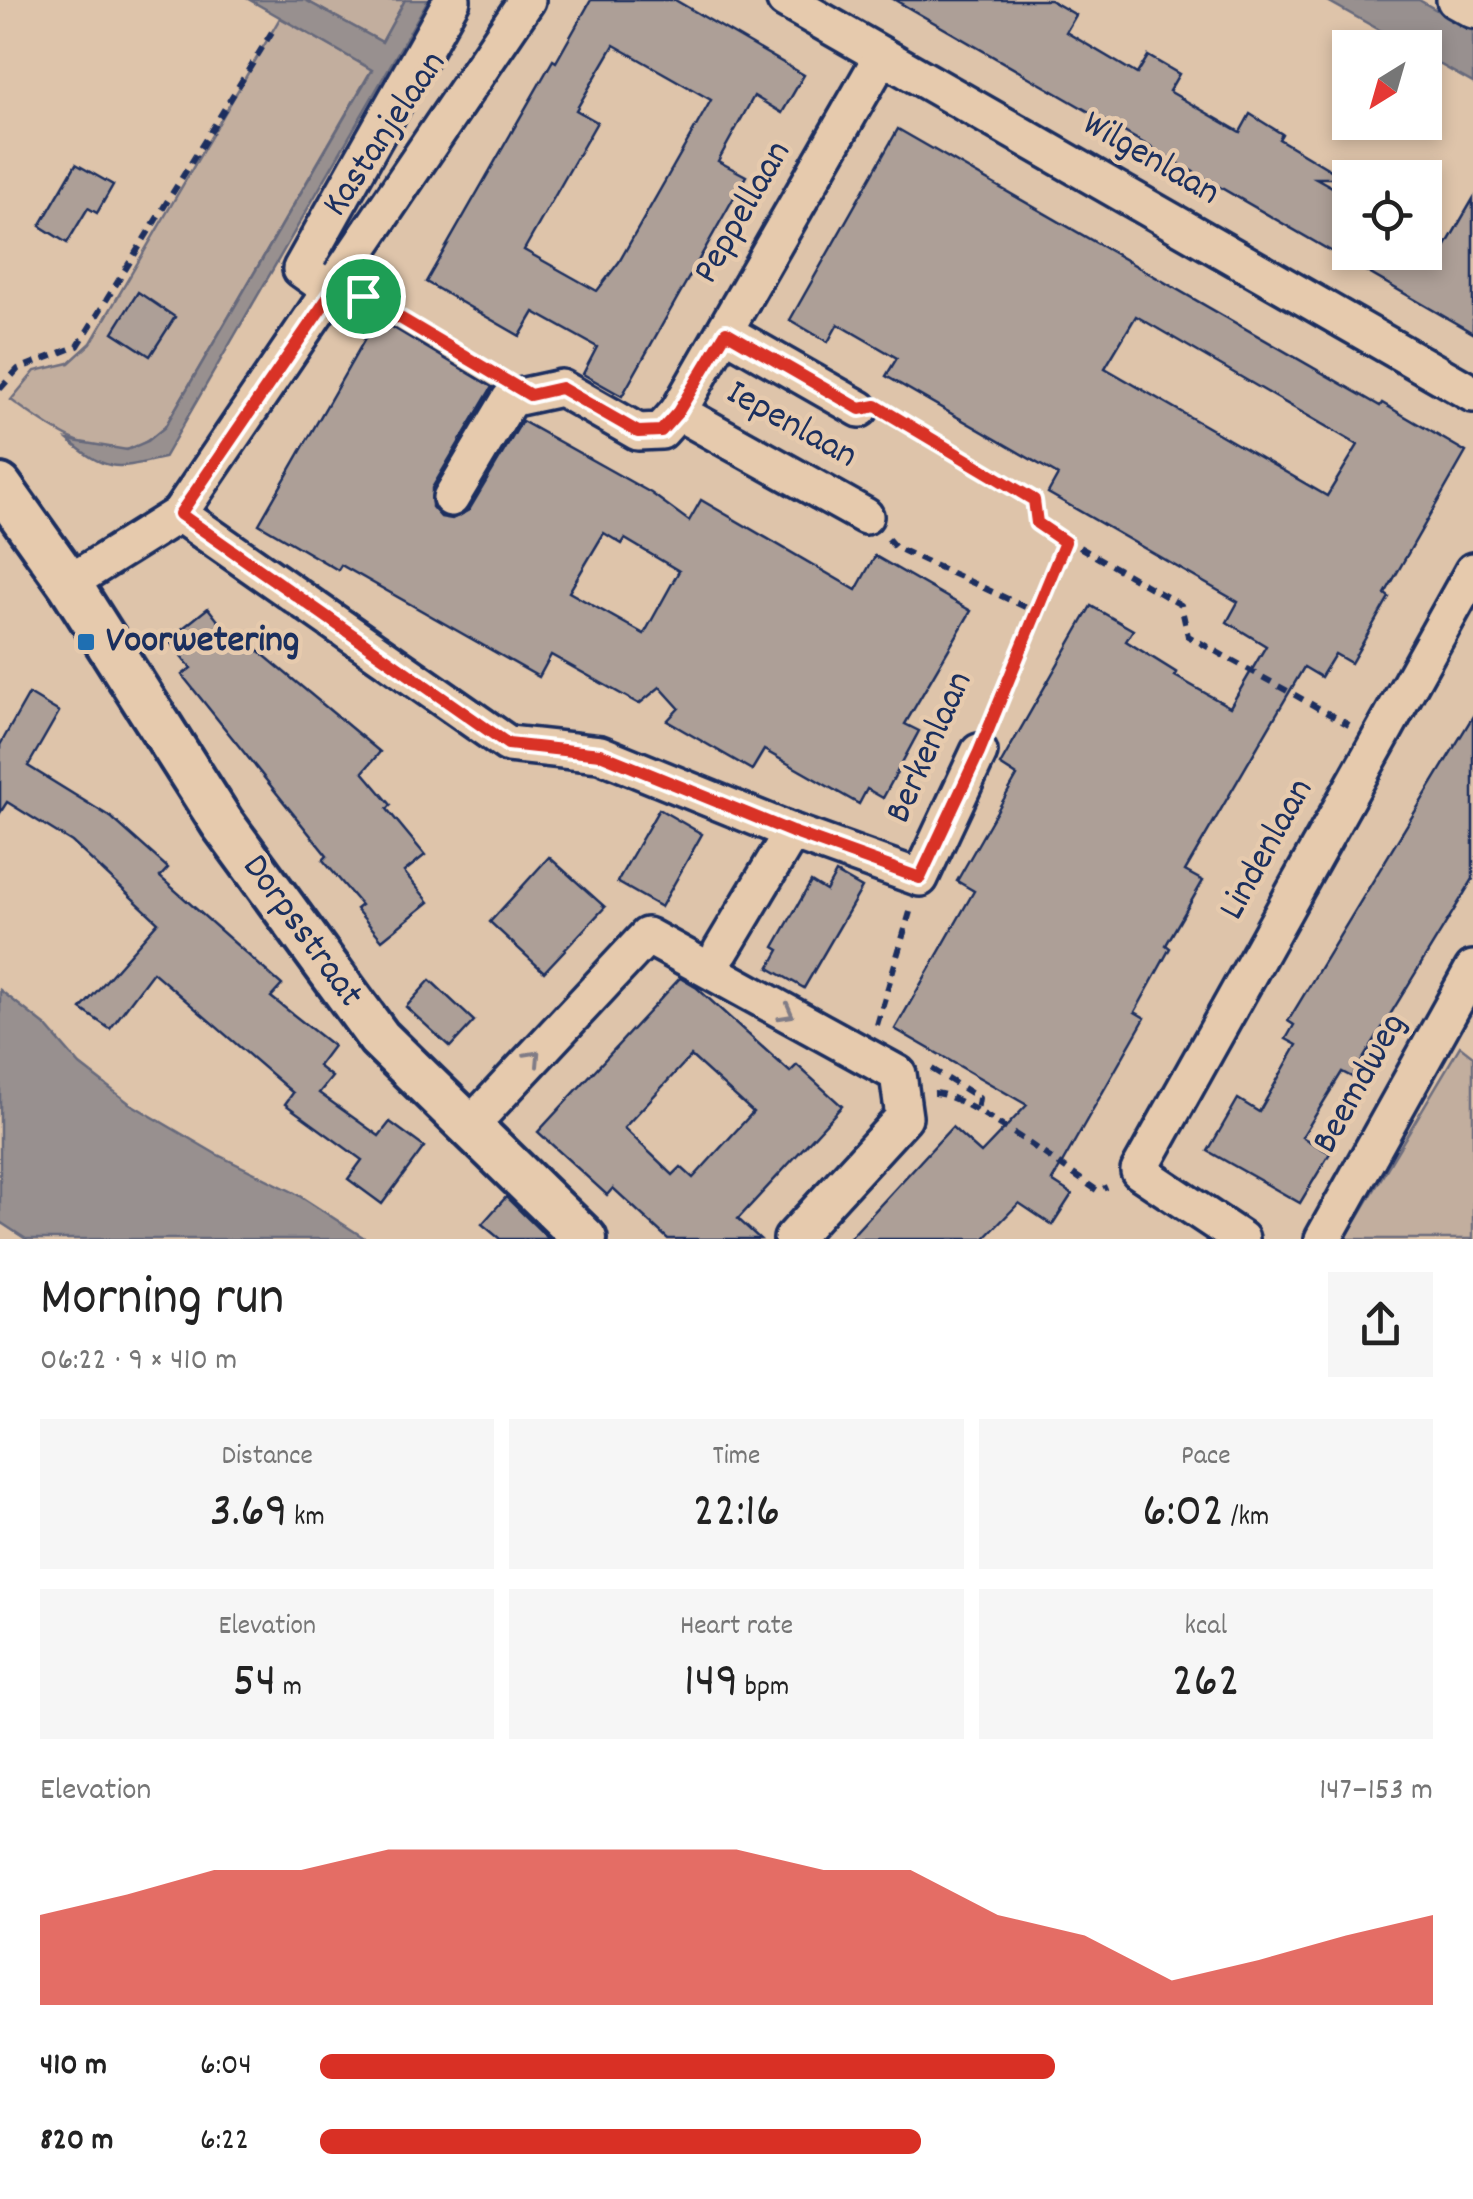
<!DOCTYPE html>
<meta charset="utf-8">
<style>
:root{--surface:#fff;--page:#f6f6f6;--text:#222;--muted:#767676;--accent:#d93025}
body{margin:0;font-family:Dekko,sans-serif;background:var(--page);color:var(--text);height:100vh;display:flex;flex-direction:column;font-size:38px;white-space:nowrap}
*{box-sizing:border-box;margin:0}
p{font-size:32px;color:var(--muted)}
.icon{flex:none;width:55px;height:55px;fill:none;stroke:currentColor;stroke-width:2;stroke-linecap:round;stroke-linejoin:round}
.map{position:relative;height:1239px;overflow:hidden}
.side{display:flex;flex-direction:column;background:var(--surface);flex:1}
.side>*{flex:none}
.needle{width:65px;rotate:217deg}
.fabs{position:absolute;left:1332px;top:30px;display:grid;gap:20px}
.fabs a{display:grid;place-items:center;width:110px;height:110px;border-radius:0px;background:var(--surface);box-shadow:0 5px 15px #0003;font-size:50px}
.pin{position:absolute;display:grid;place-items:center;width:85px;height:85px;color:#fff;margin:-42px;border:5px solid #fff;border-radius:50%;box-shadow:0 2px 10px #0007}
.round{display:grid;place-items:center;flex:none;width:105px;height:105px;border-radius:0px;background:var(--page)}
.headline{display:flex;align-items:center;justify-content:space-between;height:170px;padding:0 40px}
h1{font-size:55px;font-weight:600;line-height:75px}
.metrics{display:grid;grid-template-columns:repeat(3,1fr);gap:15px;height:170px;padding:10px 40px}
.metrics div{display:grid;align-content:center;border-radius:0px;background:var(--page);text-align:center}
.metrics b{font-size:50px;font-weight:600}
.metrics small{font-size:28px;font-weight:400}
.metrics p{font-size:28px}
.chart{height:280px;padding:20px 40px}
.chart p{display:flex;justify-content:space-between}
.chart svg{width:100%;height:180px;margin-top:10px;fill:var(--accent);opacity:.7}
ul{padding:0 40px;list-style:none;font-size:32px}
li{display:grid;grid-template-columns:160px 120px 1fr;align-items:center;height:75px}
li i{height:25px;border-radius:12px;background:var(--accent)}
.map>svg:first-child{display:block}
.green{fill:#c2ae9e;stroke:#6e6e7e;stroke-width:2.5}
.water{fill:#98908f;stroke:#66697b;stroke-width:2.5}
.building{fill:#ad9f97;stroke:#1b2f5e;stroke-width:2.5;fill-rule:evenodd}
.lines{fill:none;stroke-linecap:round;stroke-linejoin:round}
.minor-casing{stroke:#1b2f5e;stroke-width:42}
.tertiary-casing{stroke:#1b2f5e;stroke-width:50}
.path{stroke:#1b2f5e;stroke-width:6;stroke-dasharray:10 8;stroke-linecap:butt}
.minor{stroke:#e6caad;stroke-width:35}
.tertiary{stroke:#e6caad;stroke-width:42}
.oneway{stroke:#807c86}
.route-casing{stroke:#fff;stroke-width:20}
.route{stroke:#d93025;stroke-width:12}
.poi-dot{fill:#1f6fb2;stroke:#e6caad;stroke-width:4}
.labels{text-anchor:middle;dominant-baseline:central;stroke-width:9;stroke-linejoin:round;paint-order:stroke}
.street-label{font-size:38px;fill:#1b2f5e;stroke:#e6caad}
.poi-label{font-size:38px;font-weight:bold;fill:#1b2f5e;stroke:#e6caad;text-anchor:start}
</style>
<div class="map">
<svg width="1473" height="1239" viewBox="0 0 1473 1239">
<rect width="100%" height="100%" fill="#dec4aa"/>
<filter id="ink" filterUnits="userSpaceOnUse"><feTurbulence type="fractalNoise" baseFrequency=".01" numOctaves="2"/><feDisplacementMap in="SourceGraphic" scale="20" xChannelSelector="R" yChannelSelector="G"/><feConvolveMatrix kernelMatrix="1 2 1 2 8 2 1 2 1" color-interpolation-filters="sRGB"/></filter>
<g filter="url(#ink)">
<g class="green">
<path d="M305 0H405L382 42Z"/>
<path d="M280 18 372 69 165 427C154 436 139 449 125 450 81 453 44 423 11 400L35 371 69 363 91 343Z"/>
<path d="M1460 1046 1473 1056V1239H1345Z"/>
</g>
<g class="water">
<path d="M250 0H305L382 42 405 0H428L164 458C116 469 107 473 68 440L127 450 148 441 165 427 372 70Z"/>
<path d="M1326 0H1419L1473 31V83L1425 56V48L1410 47Z"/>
<path d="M0 990 46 1026 80 1065 129 1103 216 1154 295 1193 366 1239H26L0 1222Z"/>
</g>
<g class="building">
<path d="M591 0H675L804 75 782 113 754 96 718 161 746 176 622 396 583 374 597 347 534 312 520 336 426 282 553 60 556 62ZM614 45 711 100 619 262 597 291 524 250 597 122 576 110Z"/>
<path d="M895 0H1050L1076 15 1066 32 1137 74 1148 56 1179 74 1169 91 1240 132 1250 114 1282 134 1279 139 1344 178H1316L1350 197V252H1425V239L1444 249 1473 199V333Z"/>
<path d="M898 129 1380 406 1382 403 1466 452 1385 594 1389 597 1351 663 1335 654 1321 677 1304 667 1185 871 1203 881 1166 945 1170 948 1135 1012 1145 1018 1052 1181 1072 1194 1052 1225 1019 1203 984 1239H849L952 1127 981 1153 1027 1105 895 1029 974 891 957 881 1017 776 1000 765 1091 606 1133 630 1126 641 1177 673 1175 676 1230 707 1266 646 1227 622 1238 602 1048 493 1058 475 886 376 897 358 838 324 828 342 790 320ZM1136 316 1358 445 1327 496 1105 368Z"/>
<path d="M76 164 113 185 97 213 88 208 67 243 40 226Z"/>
<path d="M138 292 175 317 150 356 113 332Z"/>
<path d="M377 318 492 387 432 488V507L441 517 452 519 469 510 522 421 651 493 689 521 701 500 856 590 875 556 971 611 905 724 919 731 883 798 867 789 859 804 764 750 752 770 667 721 679 708 660 687 639 704 551 655 539 677 341 565 338 570 259 524ZM604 533 622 544 625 539 679 571 644 634 569 592Z"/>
<path d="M208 608 241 650 248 642 380 752 363 772 391 805 387 809 425 855 404 872 429 902 382 940 356 909 361 905 323 860 327 856 182 675 191 668 168 640Z"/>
<path d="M29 694 59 712 28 766 112 818 168 868 160 877 282 985 271 997 333 1046 318 1066 332 1077 319 1093 379 1136 390 1122 424 1147 382 1204 348 1179 362 1160 285 1104 293 1093 153 972 110 1029 81 1009 158 922 72 842 7 802 0 813V745Z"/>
<path d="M1473 716V879L1352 1077 1342 1072 1302 1137 1330 1153 1300 1203 1208 1151 1238 1099 1259 1112 1297 1045 1286 1039 1294 1025 1288 1021Z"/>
<path d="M659 809 702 834 661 907 617 882Z"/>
<path d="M549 857 605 907 544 972 490 922Z"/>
<path d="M836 873 862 888 804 988 769 968 779 950 774 947 811 882 826 891Z"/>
<path d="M680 978 697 988 790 1072 797 1065 842 1106 738 1219 760 1239H668L613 1188 607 1195 538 1132ZM691 1056 753 1112 693 1178 681 1167 673 1175 624 1128Z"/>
<path d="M430 980 474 1021 450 1047 406 1007Z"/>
<path d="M506 1197 549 1239H500L482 1224Z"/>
</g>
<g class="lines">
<g class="minor-casing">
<g id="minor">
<path d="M785 0 1473 394"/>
<path d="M1455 0 1473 10"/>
<path d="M333 292 301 269 452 0"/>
<path d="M725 332 860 409"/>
<path d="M678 412 882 56"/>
<path d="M451 498 510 399 561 388 638 432 661 431 678 412 865 516"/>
<path d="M179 514 527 0"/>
<path d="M69 583 179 514 508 744 600 754 792 832 920 878 979 752"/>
<path d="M721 951 792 832"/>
<path d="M468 1128 647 936 898 1074 904 1117 792 1239"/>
<path d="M1241 1239 1139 1171 1473 571"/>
<path d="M1323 1239 1473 969"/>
</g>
</g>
<g class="tertiary-casing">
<path id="tertiary" d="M0 486 69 583 222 823 379 1038 585 1239"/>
</g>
<g class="path">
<path d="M367 298 489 371"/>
<path d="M0 389 18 369 78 346 275 27"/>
<path d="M895 417 1034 500 1037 523 1181 605 1188 636 1349 725"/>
<path d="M888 539 895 547 1034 611"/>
<path d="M991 721 1065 542"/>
<path d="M877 1025 910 912"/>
<path d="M932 1069 979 1098 977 1111"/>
<path d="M934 1093C962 1092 1069 1172 1098 1191L1107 1187"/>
</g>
<use href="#minor" class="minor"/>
<use href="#tertiary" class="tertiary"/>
</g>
<defs><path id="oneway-chevron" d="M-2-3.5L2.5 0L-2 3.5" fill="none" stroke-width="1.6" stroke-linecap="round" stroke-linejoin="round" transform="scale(2.5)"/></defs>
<g class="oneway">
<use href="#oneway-chevron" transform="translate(787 1013) rotate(29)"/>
<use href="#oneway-chevron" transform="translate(534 1057) rotate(-47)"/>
</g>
</g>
<g class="lines" filter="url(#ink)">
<g class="route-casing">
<path id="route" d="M332 292 355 308 363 296 530 395 561 388 638 432 661 431 678 412 726 332 860 409 876 406 1034 500 1037 523 1065 542 979 752 920 878 792 832 600 754 508 744 180 514Z"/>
</g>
<use href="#route" class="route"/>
</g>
<rect class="poi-dot" x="76" y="632" width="20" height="20" rx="5"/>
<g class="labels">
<g class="street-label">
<text transform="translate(386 135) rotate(-56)">Kastanjelaan</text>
<text transform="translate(1150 160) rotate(30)">Wilgenlaan</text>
<text transform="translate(744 213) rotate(-60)">Peppellaan</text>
<text transform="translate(791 426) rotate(29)">Iepenlaan</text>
<text transform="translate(931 748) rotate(-66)">Berkenlaan</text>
<text transform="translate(1268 850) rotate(-61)">Lindenlaan</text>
<text transform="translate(301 932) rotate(54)">Dorpsstraat</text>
<text transform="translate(1361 1084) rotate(-61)">Beemdweg</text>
</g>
<g class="poi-label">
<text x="106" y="642">Voorwetering</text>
</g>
</g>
</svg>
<div class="fabs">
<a><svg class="needle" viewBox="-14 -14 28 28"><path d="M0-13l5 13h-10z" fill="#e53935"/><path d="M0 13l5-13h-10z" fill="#767676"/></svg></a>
<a><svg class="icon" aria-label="locate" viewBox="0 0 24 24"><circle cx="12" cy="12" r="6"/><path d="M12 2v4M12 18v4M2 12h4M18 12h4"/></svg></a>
</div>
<div class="pin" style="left:363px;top:296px;background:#1e9e55"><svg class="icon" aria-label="arrive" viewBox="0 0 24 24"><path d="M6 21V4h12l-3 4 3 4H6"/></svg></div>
</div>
<section class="side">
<div class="headline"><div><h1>Morning run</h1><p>06:22 · 9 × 410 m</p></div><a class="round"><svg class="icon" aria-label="share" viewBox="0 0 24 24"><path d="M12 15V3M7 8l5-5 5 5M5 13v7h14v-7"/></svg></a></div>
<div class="metrics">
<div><p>Distance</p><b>3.69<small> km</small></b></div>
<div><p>Time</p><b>22:16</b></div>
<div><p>Pace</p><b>6:02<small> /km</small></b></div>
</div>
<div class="metrics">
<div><p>Elevation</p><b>54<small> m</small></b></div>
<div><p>Heart rate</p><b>149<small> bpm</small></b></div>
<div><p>kcal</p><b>262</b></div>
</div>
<div class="chart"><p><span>Elevation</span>147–153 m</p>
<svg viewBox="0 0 160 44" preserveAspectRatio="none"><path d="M0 44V22L10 17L20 11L30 11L40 6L50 6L60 6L70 6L80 6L90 11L100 11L110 22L120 27L130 38L140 33L150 27L160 22V44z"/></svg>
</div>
<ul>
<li><b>410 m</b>6:04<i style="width:66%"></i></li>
<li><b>820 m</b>6:22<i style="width:54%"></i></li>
</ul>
</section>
